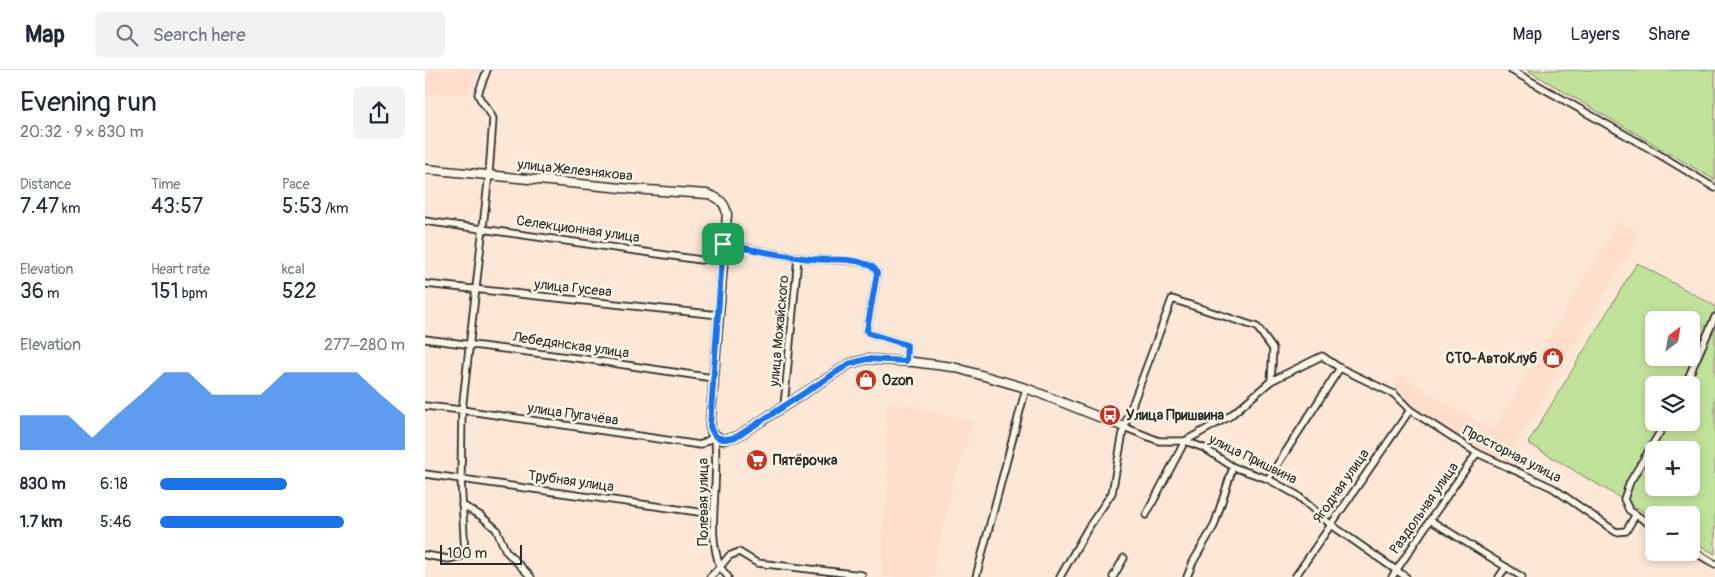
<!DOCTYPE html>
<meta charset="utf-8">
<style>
:root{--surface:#fff;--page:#f2f2f3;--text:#1f2937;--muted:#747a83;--line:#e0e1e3;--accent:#1a73e8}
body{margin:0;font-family:Pangolin,sans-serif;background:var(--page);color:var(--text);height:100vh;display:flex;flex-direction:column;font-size:19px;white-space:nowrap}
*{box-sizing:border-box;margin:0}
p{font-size:16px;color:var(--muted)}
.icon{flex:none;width:28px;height:28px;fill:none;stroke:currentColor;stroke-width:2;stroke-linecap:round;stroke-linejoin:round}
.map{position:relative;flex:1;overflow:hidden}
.panel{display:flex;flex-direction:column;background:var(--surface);width:425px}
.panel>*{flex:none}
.needle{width:32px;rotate:31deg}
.fabs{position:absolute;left:1220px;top:241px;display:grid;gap:10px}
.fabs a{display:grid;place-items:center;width:55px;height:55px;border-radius:8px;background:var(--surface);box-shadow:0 2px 8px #0003;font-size:25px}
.scale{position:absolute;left:15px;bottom:12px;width:82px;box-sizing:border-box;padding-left:5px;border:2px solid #2b2b2b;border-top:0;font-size:14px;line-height:18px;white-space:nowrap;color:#2b2b2b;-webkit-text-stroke:4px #fcf5e5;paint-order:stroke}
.pin{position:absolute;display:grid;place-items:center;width:42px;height:42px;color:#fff;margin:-21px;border-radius:10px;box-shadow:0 2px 8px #0006}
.round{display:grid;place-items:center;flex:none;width:52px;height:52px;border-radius:8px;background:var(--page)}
.head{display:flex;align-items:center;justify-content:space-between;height:85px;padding:0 20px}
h1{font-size:28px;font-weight:600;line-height:38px}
.stats{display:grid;grid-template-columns:repeat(3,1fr);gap:8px;height:85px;padding:5px 20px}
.stats div{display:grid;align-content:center}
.stats b{font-size:21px;font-weight:600}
.stats small{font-size:14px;font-weight:400}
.stats p{font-size:14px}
.chart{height:140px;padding:10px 20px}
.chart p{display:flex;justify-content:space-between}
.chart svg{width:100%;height:90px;margin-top:5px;fill:var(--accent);opacity:.7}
ul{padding:0 20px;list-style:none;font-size:16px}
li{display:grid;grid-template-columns:80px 60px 1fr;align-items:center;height:38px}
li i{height:12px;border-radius:6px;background:var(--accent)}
header{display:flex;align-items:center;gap:30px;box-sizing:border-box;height:70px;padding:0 25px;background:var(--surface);border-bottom:1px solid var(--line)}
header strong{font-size:24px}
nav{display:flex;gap:28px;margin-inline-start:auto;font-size:18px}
.search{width:350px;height:45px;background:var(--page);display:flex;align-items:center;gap:12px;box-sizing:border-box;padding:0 18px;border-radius:8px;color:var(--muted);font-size:19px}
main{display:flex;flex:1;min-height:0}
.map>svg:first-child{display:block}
.built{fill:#feddcd}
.green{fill:#c1e29b;stroke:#768663;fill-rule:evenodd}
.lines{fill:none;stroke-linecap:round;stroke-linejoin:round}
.minor-casing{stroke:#2b2b2b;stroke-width:9}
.tertiary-casing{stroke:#2b2b2b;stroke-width:11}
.minor{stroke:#fcf5e5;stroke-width:5.5}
.tertiary{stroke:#fcf5e5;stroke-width:8}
.route-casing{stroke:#fff;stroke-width:10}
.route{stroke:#1a73e8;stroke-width:6}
.labels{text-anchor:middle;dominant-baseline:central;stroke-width:5;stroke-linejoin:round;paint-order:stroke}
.street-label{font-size:14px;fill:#2b2b2b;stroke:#fcf5e5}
.poi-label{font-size:14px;font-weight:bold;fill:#2b2b2b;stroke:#fcf5e5;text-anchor:start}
</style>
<header>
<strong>Map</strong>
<div class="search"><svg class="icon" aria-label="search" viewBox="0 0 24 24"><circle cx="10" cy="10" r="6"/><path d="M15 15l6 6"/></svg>Search here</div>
<nav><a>Map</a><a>Layers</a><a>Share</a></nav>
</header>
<main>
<section class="panel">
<div class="head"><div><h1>Evening run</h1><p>20:32 · 9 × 830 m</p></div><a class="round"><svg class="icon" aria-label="share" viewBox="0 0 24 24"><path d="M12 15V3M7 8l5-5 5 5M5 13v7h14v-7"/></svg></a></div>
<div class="stats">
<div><p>Distance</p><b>7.47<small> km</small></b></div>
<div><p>Time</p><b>43:57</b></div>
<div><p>Pace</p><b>5:53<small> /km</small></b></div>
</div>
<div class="stats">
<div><p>Elevation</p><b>36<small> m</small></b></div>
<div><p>Heart rate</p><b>151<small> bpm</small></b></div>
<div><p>kcal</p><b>522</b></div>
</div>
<div class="chart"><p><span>Elevation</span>277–280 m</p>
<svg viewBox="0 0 160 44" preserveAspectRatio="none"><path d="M0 44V27L10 27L20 27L30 38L40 27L50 17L60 6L70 6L80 17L90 17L100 17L110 6L120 6L130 6L140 6L150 17L160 27V44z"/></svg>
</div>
<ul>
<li><b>830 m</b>6:18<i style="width:52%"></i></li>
<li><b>1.7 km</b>5:46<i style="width:75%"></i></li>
</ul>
</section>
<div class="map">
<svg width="1290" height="507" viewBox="0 0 1290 507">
<rect width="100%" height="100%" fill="#fde7d7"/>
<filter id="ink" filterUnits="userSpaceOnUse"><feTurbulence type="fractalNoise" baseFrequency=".02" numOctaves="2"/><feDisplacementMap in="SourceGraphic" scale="10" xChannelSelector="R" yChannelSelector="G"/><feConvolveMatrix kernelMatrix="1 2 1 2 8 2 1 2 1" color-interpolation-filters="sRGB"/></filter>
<g filter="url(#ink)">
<g class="built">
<path d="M0 0H53L43 25 0 24Z"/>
<path d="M1194 151 1214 165 1090 375 1083 397 1052 383 985 340 969 324 974 304 1068 361Z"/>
<path d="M464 332 548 352 523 428 508 507H457L459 439 463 433 461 375 462 337Z"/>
</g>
<g class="green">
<path d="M1102 0H1290V110Z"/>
<path d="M1212 193 1290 236V484L1266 470V445H1229V448L1103 373ZM1229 250H1266V288H1229ZM1229 315H1266V352H1229ZM1229 380H1266V418H1229Z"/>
</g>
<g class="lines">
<g class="minor-casing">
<g id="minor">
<path d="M1086 0 1220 76 1290 118"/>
<path d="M0 151 276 190 298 174C328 179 357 186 387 189 404 191 423 188 441 194 445 195 450 198 452 203L442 260 443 263 482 275 481 291"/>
<path d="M0 214 294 245"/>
<path d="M0 269 167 290 288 308"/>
<path d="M1260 315 1290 247"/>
<path d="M0 336 37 340 275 375 290 366C291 383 291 400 290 417 289 447 285 468 295 497L304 486 314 482 332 493 437 505"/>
<path d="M359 336 373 187"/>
<path d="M699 357 734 371H760L779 378 808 397 843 409 872 425 905 454 981 507"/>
<path d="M0 404 288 444"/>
<path d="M843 409 915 298"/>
<path d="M37 435 56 446 71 459 81 481 106 507"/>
<path d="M721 445 760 371 805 346 846 311 897 286 915 298 969 324 985 340 1052 383 1128 418 1191 462 1201 461 1210 446"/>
<path d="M1005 450 1097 507"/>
<path d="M1229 457 1204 440 1199 429 1205 412 1241 352"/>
<path d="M1266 480 1290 494"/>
<path d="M0 485 23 489 40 485 36 409 37 340 64 104 68 49C65 39 56 34 53 24L62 0"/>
<path d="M285 507 295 497 303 507"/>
<path d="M551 507 601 318"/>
<path d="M635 507 663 458 687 423 699 357 747 229 832 257 848 279 846 311"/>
<path d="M688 507 699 488"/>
<path d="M762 507 768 492 789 456 808 397"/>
<path d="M870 507 985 340"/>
<path d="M967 507 1005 450 1052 383"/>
<path d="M1074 507 1081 497"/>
</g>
</g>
<g class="tertiary-casing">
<path id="tertiary" d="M0 99 207 119 282 124C293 127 300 132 302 144L285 356 287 363 298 370 313 366 424 294 442 289 488 292 528 297 601 318 699 357"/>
</g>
<use href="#minor" class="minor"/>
<use href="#tertiary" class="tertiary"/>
</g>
</g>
<g class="lines" filter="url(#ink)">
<g class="route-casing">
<path id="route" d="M298 174C328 180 357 186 387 189 404 191 423 187 441 194 445 195 450 198 452 203L442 260 443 263 482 275 481 291 442 289 424 294 313 366C300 371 289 371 285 356Z"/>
</g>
<use href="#route" class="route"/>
</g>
<defs>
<g id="shop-disc" transform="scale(1.125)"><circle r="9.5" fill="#c8321e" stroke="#fcf5e5"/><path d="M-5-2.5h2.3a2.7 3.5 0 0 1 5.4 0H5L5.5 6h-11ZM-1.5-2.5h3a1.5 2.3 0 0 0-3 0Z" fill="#fff"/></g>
<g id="bus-disc" transform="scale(1.125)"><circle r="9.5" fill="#c8321e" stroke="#fcf5e5"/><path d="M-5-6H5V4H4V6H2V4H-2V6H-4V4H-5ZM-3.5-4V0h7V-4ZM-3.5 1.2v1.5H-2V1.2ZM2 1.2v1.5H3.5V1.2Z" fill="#fff"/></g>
<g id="supermarket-disc" transform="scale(1.125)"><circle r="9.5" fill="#c8321e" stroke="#fcf5e5"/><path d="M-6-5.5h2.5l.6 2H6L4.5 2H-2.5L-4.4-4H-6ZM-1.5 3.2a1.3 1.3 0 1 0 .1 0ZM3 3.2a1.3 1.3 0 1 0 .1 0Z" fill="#fff"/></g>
</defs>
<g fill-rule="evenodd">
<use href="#shop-disc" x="1128" y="288"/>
<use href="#shop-disc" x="441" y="310"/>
<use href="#bus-disc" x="685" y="345"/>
<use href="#supermarket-disc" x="332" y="390"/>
</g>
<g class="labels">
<g class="street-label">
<text transform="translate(150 100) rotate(6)">улица Железнякова</text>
<text transform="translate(153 159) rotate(8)">Селекционная улица</text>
<text transform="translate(148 218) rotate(6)">улица Гусева</text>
<text transform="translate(354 261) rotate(-85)">улица Можайского</text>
<text transform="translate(146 275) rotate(8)">Лебедянская улица</text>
<text transform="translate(148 344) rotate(8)">улица Пугачёва</text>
<text transform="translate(1087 384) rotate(27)">Просторная улица</text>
<text transform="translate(828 389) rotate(26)">улица Пришвина</text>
<text transform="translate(146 411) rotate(8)">Трубная улица</text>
<text transform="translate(916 416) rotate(-55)">Ягодная улица</text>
<text transform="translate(278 432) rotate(-90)">Полевая улица</text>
<text transform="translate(999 438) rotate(-55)">Раздольная улица</text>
</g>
<g class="poi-label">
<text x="1112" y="288" text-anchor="end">СТО-АвтоКлуб</text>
<text x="457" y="310">Ozon</text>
<text x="701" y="345">Улица Пришвина</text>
<text x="348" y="390">Пятёрочка</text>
</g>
</g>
</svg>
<div class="fabs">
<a><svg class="needle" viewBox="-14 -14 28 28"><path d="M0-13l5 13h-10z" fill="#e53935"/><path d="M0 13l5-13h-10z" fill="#747a83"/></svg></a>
<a><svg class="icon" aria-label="layers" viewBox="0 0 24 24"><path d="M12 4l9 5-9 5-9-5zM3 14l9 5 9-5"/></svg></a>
<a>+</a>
<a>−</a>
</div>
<div class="scale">100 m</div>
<div class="pin" style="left:298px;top:174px;background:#1e9e55"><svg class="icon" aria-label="arrive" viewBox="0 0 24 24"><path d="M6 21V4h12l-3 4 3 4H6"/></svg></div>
</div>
</main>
